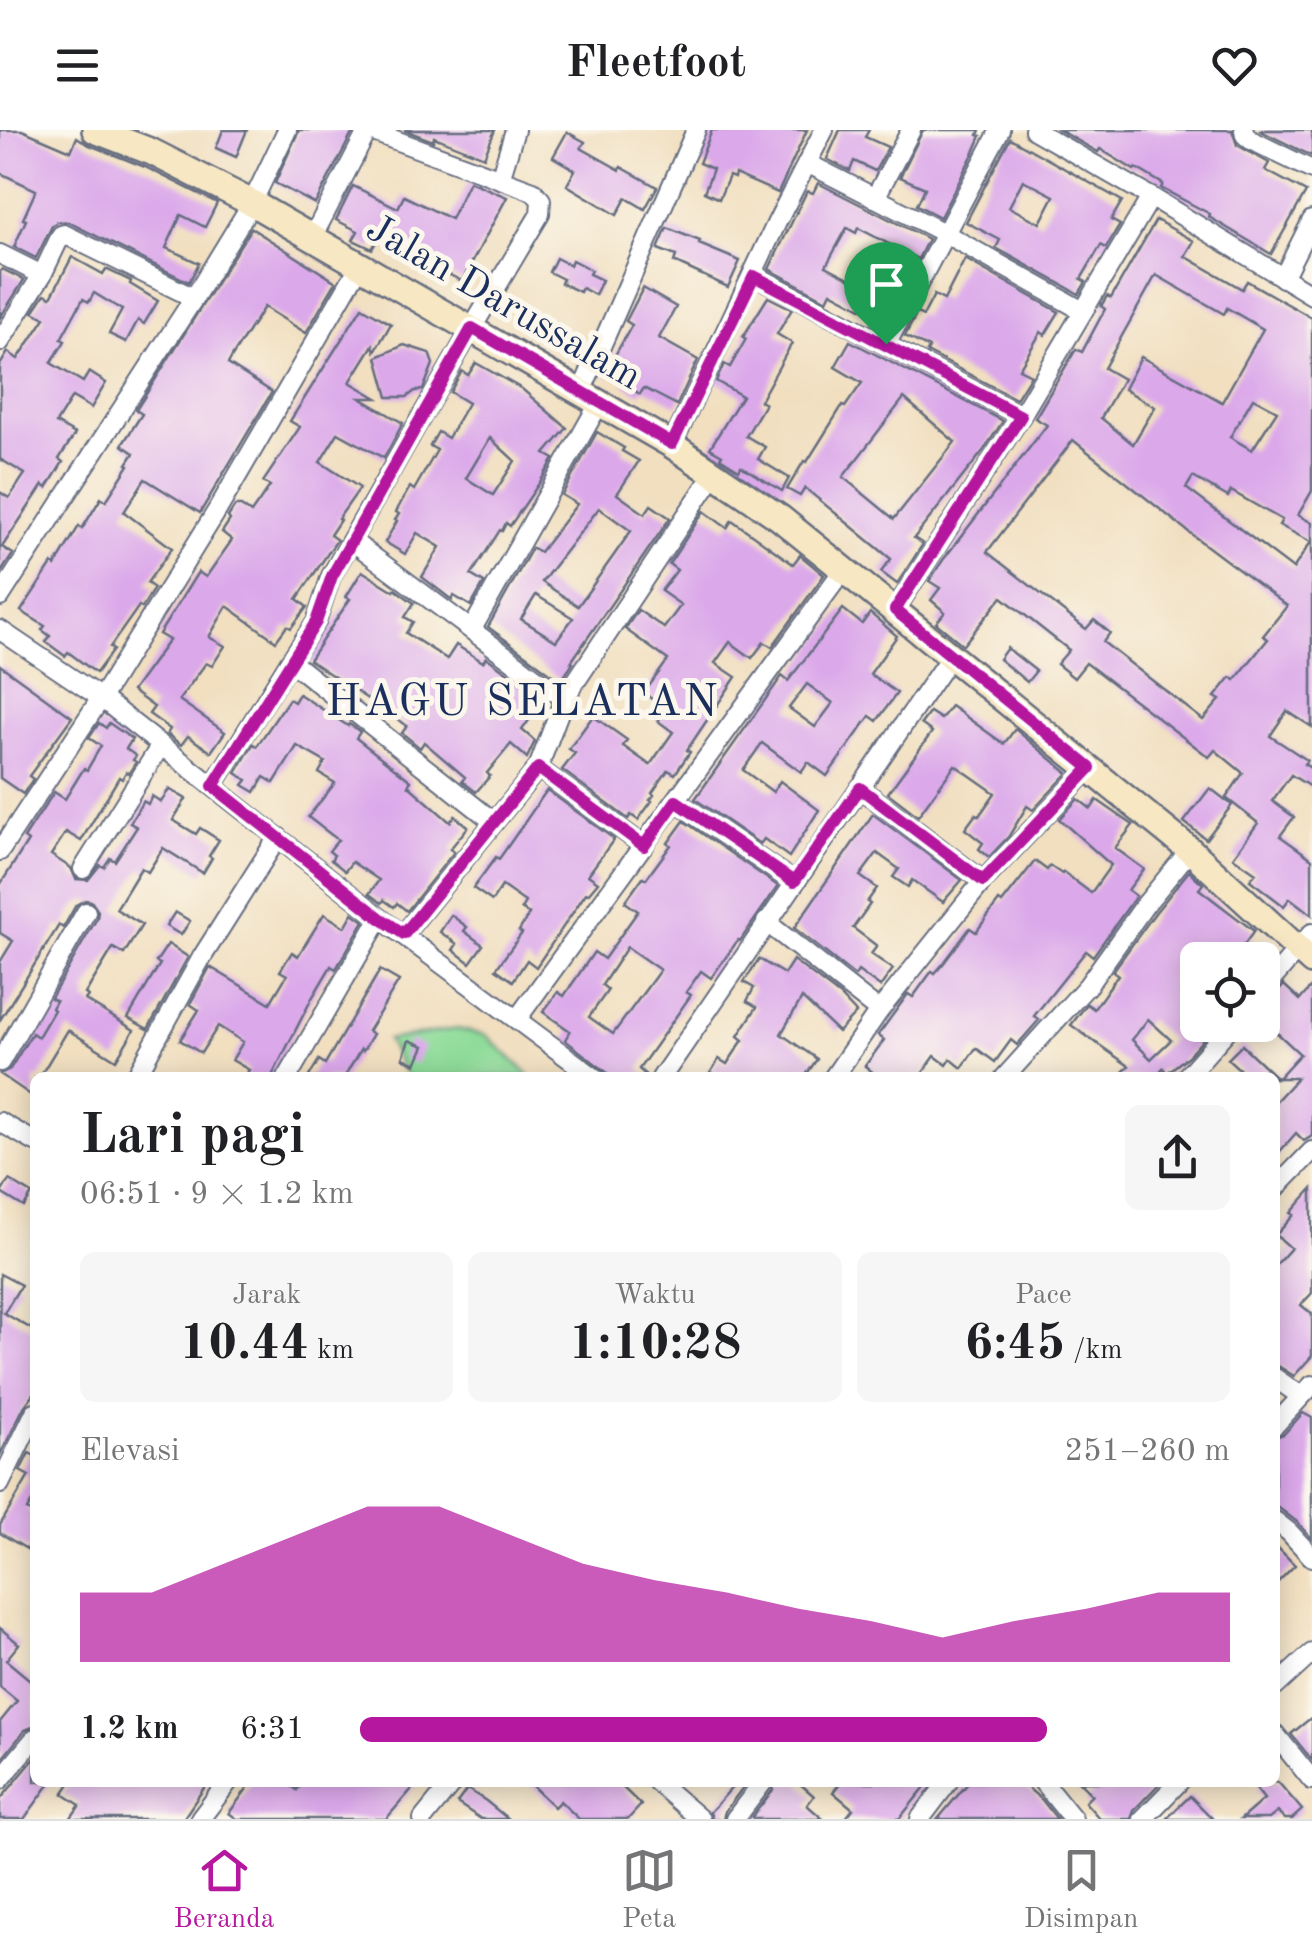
<!DOCTYPE html>
<html lang="id">
<meta charset="utf-8">
<style>
:root{--surface:#fff;--page:#f6f6f6;--text:#202124;--muted:#757577;--line:#e0e0e0;--accent:#b5179e}
body{margin:0;font-family:"Old Standard TT",serif;background:var(--page);color:var(--text);height:100vh;display:flex;flex-direction:column;font-size:38px;white-space:nowrap}
*{box-sizing:border-box;margin:0}
p{font-size:32px;color:var(--muted)}
.icon{flex:none;width:55px;height:55px;fill:none;stroke:currentColor;stroke-width:2;stroke-linecap:round;stroke-linejoin:round}
.map{position:relative;flex:1;overflow:hidden}
.panel{position:absolute;left:30px;top:942px;width:1250px;height:715px;display:flex;flex-direction:column;background:var(--surface);border-radius:15px;box-shadow:0 5px 25px #0003}
.panel>*{flex:none}
.tools{position:absolute;left:1180px;top:812px;display:grid;gap:20px}
.tools a{display:grid;place-items:center;width:100px;height:100px;border-radius:15px;background:var(--surface);box-shadow:0 5px 25px #0003;font-size:50px}
.pin{position:absolute;display:grid;place-items:center;width:85px;height:85px;color:#fff;margin:-102px -42px;border-radius:50% 50% 50% 0;rotate:-45deg;box-shadow:0 0 10px #0007}
.pin .icon{rotate:45deg}
.round{display:grid;place-items:center;flex:none;width:105px;height:105px;border-radius:15px;background:var(--page)}
.headline{display:flex;align-items:center;justify-content:space-between;height:170px;padding:0 50px}
h1{font-size:55px;font-weight:700;line-height:75px}
.figures{display:grid;grid-template-columns:repeat(3,1fr);gap:15px;height:170px;padding:10px 50px}
.figures div{display:grid;align-content:center;border-radius:15px;background:var(--page);text-align:center}
.figures b{font-size:50px;font-weight:700}
.figures small{font-size:28px;font-weight:400}
.figures p{font-size:28px}
.chart{height:280px;padding:20px 50px}
.chart p{display:flex;justify-content:space-between}
.chart svg{width:100%;height:180px;margin-top:10px;fill:var(--accent);opacity:.7}
ul{padding:0 50px;list-style:none;font-size:32px}
li{display:grid;grid-template-columns:160px 120px 1fr;align-items:center;height:75px}
li i{height:25px;border-radius:12px;background:var(--accent)}
header{display:flex;justify-content:space-between;align-items:center;height:130px;padding:0 50px;background:var(--surface);font-size:45px;font-weight:700}
.dock{display:flex;justify-content:space-around;align-items:center;height:140px;border-top:2px solid var(--line);background:var(--surface);font-size:28px;color:var(--muted)}
.dock a{display:grid;justify-items:center;gap:5px}
.dock .current{color:var(--accent)}
.map>svg:first-child{display:block}
.green{fill:#8fdc9a;stroke:#55867c;stroke-width:2.5}
.building{fill:#dba8ea;fill-rule:evenodd}
.lines{fill:none;stroke-linecap:round;stroke-linejoin:round}
.street-casing{stroke:#666d80;stroke-width:22}
.secondary-casing{stroke:#666d80;stroke-width:30}
.street{stroke:#fff;stroke-width:18}
.secondary{stroke:#f7e8c3;stroke-width:25}
.route-casing{stroke:#fff;stroke-width:20}
.route{stroke:#b5179e;stroke-width:12}
.labels{text-anchor:middle;dominant-baseline:central;stroke-width:10;stroke-linejoin:round;paint-order:stroke}
.street-label{font-size:40px;fill:#1b2f5e;stroke:#fbf7ec}
.quarter-label{font-size:45px;letter-spacing:2.5px;fill:#1b2f5e;stroke:#fbf7ec}
</style>
<header><svg class="icon" aria-label="menu" viewBox="0 0 24 24"><path d="M4 6h16M4 12h16M4 18h16"/></svg>Fleetfoot<svg class="icon" aria-label="heart" viewBox="0 0 24 24"><path d="M12 20l-8-8c-3-5 5-10 8-4 3-6 11-1 8 4z"/></svg></header>
<div class="map">
<svg width="1312" height="1689" viewBox="0 0 1312 1689">
<rect width="100%" height="100%" fill="#fbf7ec"/>
<filter id="ink" filterUnits="userSpaceOnUse"><feTurbulence type="fractalNoise" baseFrequency=".01" numOctaves="2"/><feDisplacementMap in="SourceGraphic" scale="20" xChannelSelector="R" yChannelSelector="G"/><feConvolveMatrix kernelMatrix="1 2 1 2 8 2 1 2 1" color-interpolation-filters="sRGB"/></filter>
<filter id="wash" filterUnits="userSpaceOnUse"><feTurbulence type="fractalNoise" baseFrequency=".0048" numOctaves="4" result="noise"/><feDisplacementMap in="SourceGraphic" scale="40" xChannelSelector="R" yChannelSelector="G"/><feGaussianBlur stdDeviation="2.25" result="paint"/><feColorMatrix in="noise" values="0 0 0 0 0 0 0 0 0 0 0 0 0 0 0 0 0 1.4 0 .05"/><feComposite in="paint" operator="in"/></filter>
<g filter="url(#wash)">
<rect width="100%" height="100%" fill="#f1dfc0"/>
<path class="green" d="M457 899 486 905 531 947H407L387 910Z"/>
<g id="blocks">
<g class="building">
<path d="M0 0H22L71 21 77 7 89 15 145 37 217 73 205 97 181 85 166 118 199 133 189 152 68 92H57L52 96 36 128 14 117 26 90 23 89 36 60 0 43Z"/>
<path d="M223 0H247L236 27 216 18Z"/>
<path d="M299 0H354L315 74 275 53Z"/>
<path d="M404 0H495L484 27 434 7 433 11Z"/>
<path d="M712 0H807L778 63 735 44 734 48 729 46 719 69 704 62 713 39 699 33Z"/>
<path d="M840 0H869L865 7 888 17 875 41 854 31 850 41 827 29Z"/>
<path d="M923 0H980L978 5 981 6 974 22 940 87 917 75 925 58 900 47Z"/>
<path d="M1059 0H1232L1237 15 1269 33 1265 40 1306 62 1271 124 1209 87 1210 84 1161 58 1163 54 1136 38 1134 40 1100 19 1098 22Z"/>
<path d="M1259 0H1312V26Z"/>
<path d="M567 2 585 12 581 18 620 40 621 37 657 57 645 79 626 68 617 85 567 55 575 40 553 27Z"/>
<path d="M1010 8 1122 71 1111 90 1120 95 1106 118 1101 115 1081 149 1086 152 1079 164 996 118 1000 110 966 92ZM1023 50 1054 66 1040 93 1009 77Z"/>
<path d="M469 51 507 67 462 151 424 132 428 125 382 102 372 119 353 110 358 101 336 90 353 56 398 78 404 66 451 89Z"/>
<path d="M818 53 928 109 918 129 858 98 856 103 847 98 826 136 851 149 857 137 864 140 866 135 880 142 877 147 892 155 880 178 868 172 865 180 831 162 827 170 769 139 807 61 813 63Z"/>
<path d="M1156 90 1194 111 1185 126 1242 159 1247 151 1312 188V361L1298 385 1312 393V597L1287 581 1270 606 1307 630 1304 634 1312 639V658L1291 645 1272 671 1294 687 1280 706 1312 729V785L1290 768 1284 776 1250 750 1256 743 1233 727 1258 693 1226 668 1243 643 1215 620 1209 627 1086 533 1074 548 1057 534 1069 520 1002 467 963 515 936 493 945 482 931 470 940 458 929 451 943 430 1047 295 1035 288 1076 219 1082 222 1105 179 1101 176 1107 166 1111 168ZM1156 145 1224 184 1227 178 1263 199 1222 272 1141 227 1124 259 1155 277 1133 314 1101 288 1123 249 1104 238ZM1253 268 1277 281 1252 320 1230 307ZM1073 310 1195 407 1287 476 1263 506 1268 509 1235 550 1231 547 1215 567 1220 570 1203 590 1103 512 1110 503 1094 490 1086 499 987 422ZM1193 347 1228 367 1231 361 1282 390 1279 395 1311 412 1293 439 1186 358Z"/>
<path d="M251 98 336 152 306 203 264 177 233 225 228 234 272 262 200 383 145 349 124 382 172 418 147 453 154 458 142 478 139 476 110 517 113 520 96 543 68 522 65 526 46 512 50 506 42 500 45 496 21 481 52 434 55 436 79 396 82 399 101 368 106 371 129 335 127 334 134 323 122 315 142 284 136 280Z"/>
<path d="M667 98 700 111 699 114 740 131 728 157 674 132 676 126 658 119Z"/>
<path d="M72 127 103 144 106 139 131 151 130 154 158 171 144 194 138 190 126 212 109 204 122 180 94 163 89 172 83 169 61 209 65 211 51 233 83 252 89 242 106 253 91 278 72 267 56 293 75 304 59 329 63 332 47 358 43 355 2 417 13 424 0 444V362L9 368 25 344 0 329V235L8 222 18 229 45 188 33 182 45 164 51 167Z"/>
<path d="M556 128 570 135 572 130 591 140 589 144 602 150 595 165 582 158 580 162 561 153 563 149 549 142Z"/>
<path d="M965 129 1059 182 1045 205 1041 202 1019 239 1031 245 1016 269 927 222 929 218 905 206 917 183 923 186 934 165 944 170Z"/>
<path d="M2 139 24 150 0 188V142Z"/>
<path d="M643 158 676 177 659 208 698 230 677 275 644 258 640 264 624 254 631 243 621 235 611 247 603 243 611 225 614 227 632 195 626 191Z"/>
<path d="M768 167 792 179 777 204 792 213 760 271 765 274 746 306 765 317 758 329 789 348 782 361 741 336 739 340 720 328 722 325 710 318 742 266 716 251 724 234 730 237 746 209 743 207Z"/>
<path d="M362 177 391 194 375 221 373 215 350 252 377 268H360L403 293 384 328 338 303 320 332 360 358 338 389 340 390 330 405 337 410 297 469 307 477 291 498 287 496 276 511 227 476 209 507 225 516 212 536 206 533 179 570 225 602 211 622 188 606 181 615 167 604 170 599 149 584 154 577 132 561 169 510 159 504 198 442 206 447 232 410 222 402 230 390 228 387 235 376H241L251 383 270 356 263 352 300 297 290 291Z"/>
<path d="M850 211 1003 291 984 320 914 408 923 414 897 454 881 442 891 429 805 358 800 366 787 359 804 331 807 332 842 276 845 277 862 253 835 237ZM904 268 955 312 894 389 843 347Z"/>
<path d="M404 215 429 223 433 234 423 260 415 261 407 267H388L377 227Z"/>
<path d="M476 233 522 259 567 298 545 324 554 329 540 352 510 396 506 393 502 401 500 400 471 445 484 453 471 476 454 466 452 470 422 447 440 417 417 403 405 424 385 412 397 391 395 390 399 384 396 382 403 369 410 357 414 360 437 320 430 316 438 302 448 308 468 273 450 262 462 241 468 245ZM490 308 515 331 493 365 466 348Z"/>
<path d="M597 302 624 318 622 321 639 331 617 364 645 384 651 375 670 388 571 532 573 533 561 551 488 497 532 418 540 422 577 374 562 365ZM599 378 631 401 578 476 542 452ZM536 465 573 488 556 511 521 489Z"/>
<path d="M704 381 727 398 732 390 793 434 800 425 824 445 772 517 764 512 752 528 730 512 715 533 736 547 687 620 690 622 675 644 668 640 652 663 654 665 650 670 652 671 638 690 631 685 628 689 562 640 575 623 569 619 593 586 627 610 623 616 650 635 673 602 658 591 666 580 644 563 668 530 625 499 638 480 664 498 681 475 661 461 677 440 669 434Z"/>
<path d="M362 441 394 461 395 459 414 473 405 487 413 492 406 503 447 529 456 515 483 532 486 527 546 571 545 574 542 572 522 600 535 611 527 628 511 614 487 643 490 646 476 662 462 651 465 647 424 612 420 618 402 603 407 596 402 592 309 530 350 469 346 467Z"/>
<path d="M843 479 862 494 870 483 897 506 870 544 897 563 877 591 870 586 827 646 808 632 801 642 762 613 743 640 773 662 780 651 819 680 789 727 764 709 760 714 695 669 782 546 788 551ZM807 554 833 573 815 597 789 578Z"/>
<path d="M1007 518 1036 541 1027 552 999 529Z"/>
<path d="M0 535 72 587 29 646 33 649 23 664 0 648Z"/>
<path d="M299 564 348 596 349 594 355 598 360 602 356 608 411 651 408 655 450 692 455 686 468 697 450 719 454 722 407 781 397 773 394 777 384 770 382 773 369 764 379 750 352 732 345 741 331 730 334 725 329 721 338 710 308 687 335 653 319 643 325 632 297 616 274 653 264 647 255 662 243 655 247 650 236 643 253 614 257 616 289 569 294 572Z"/>
<path d="M951 576 1004 614 1015 599 1068 643 1033 680 1027 676 1009 706 989 727 979 719 983 713 965 699 976 684 979 686 995 663 955 635 918 686 888 663 932 602 921 594 930 582 941 589Z"/>
<path d="M99 593 106 598 109 593 132 609 126 619 136 626 133 630 136 632 129 643 126 642 122 649 119 647 81 711 66 702 51 725 71 738 76 749 88 750 100 735 104 737 110 728 115 731 137 697 130 693 143 671 148 674 152 666 161 672 169 659 186 669 173 690 196 704 200 698 219 710 209 726 212 728 203 743 163 718 148 742 141 738 116 779 142 795 124 824 113 818 85 864 88 866 85 870 134 900 116 930 68 900 39 948H35V968L0 944 10 939 32 903 38 907 54 880 52 878 56 871 51 868 97 788 98 781 91 771 85 770 76 775 63 798 59 795 0 890V832L13 811 0 803V755L28 711 24 708 54 662 65 669 84 638 87 640 101 616 89 608Z"/>
<path d="M1210 658 1232 675 1206 709 1184 692Z"/>
<path d="M547 660 614 709 588 745 598 752 588 764 586 763 536 837 527 830 513 851 496 839 522 803 519 801 529 784 521 779 525 772 502 756 492 771 473 758 496 727 499 729Z"/>
<path d="M1078 669 1091 679 1097 670 1133 695 1115 718 1144 739 1128 760 1136 766 1093 826 1086 821 1034 886 1039 890 1017 915 1011 910 995 932 976 918 962 938 951 929 947 935 935 926 919 948H880L865 936 884 910 878 905 908 864 913 867 932 841 935 843 943 834 970 798 976 802 999 771 1002 773 1035 731 1047 740 1050 736 1062 744 1063 742 1091 763 1111 735 1059 689Z"/>
<path d="M873 684 962 750 943 772 912 750 908 757 893 747 899 739 877 723 860 746 877 758 867 772 870 774 853 798 877 816 871 824 893 839 880 857 858 841 855 846 794 798Z"/>
<path d="M684 691 778 756 740 811 738 810 711 848 701 841 686 862 691 865 639 939 649 948H614L565 910 570 901 543 882 558 862 564 866 594 822 604 829 638 781 625 772 643 747 646 749 671 715 668 713ZM627 817 660 840 613 904 589 887 608 860 602 855Z"/>
<path d="M1189 741 1203 754 1199 759 1254 801 1244 815 1264 830H1198V896L1207 905 1188 926 1167 943 1163 938 1154 948H1117L1129 936 1071 895 1087 874 1094 879 1118 845 1113 841 1155 783ZM1148 889 1171 910 1151 929 1132 910Z"/>
<path d="M175 782 190 791 181 805 166 796Z"/>
<path d="M353 783 364 791 336 839 331 836 312 868 271 948H244L249 940 232 930 243 912 218 896 201 923 180 910 199 880 190 874 210 837 270 873 287 845 280 841 292 822 298 826 324 784 345 797Z"/>
<path d="M451 785 467 797 464 801 483 815 470 833 453 820 457 814 440 802Z"/>
<path d="M168 814 188 827 148 899 128 888 160 834 156 832Z"/>
<path d="M759 829 784 844 793 830 840 866 856 883 838 902 802 868 781 904 817 929 804 948H707L719 929 727 934 743 910 738 906 757 877 747 871 754 858 744 852Z"/>
<path d="M380 840 399 851 368 901 373 904 363 921 361 919 345 946 348 948H308L319 930 325 934Z"/>
<path d="M1284 855 1300 870 1312 856V1006L1304 1011 1296 1003 1275 1027V972L1297 948H1278L1300 924 1262 889V873L1271 870Z"/>
<path d="M409 910 424 916 416 934 403 928Z"/>
<path d="M1242 915 1277 948H1249L1228 929Z"/>
<path d="M9 1050 32 1064 24 1077 1 1063Z"/>
<path d="M1312 1059V1163L1301 1175 1312 1184V1226L1294 1246 1275 1234V1136L1291 1118 1276 1105 1294 1085 1291 1083Z"/>
<path d="M0 1144 21 1155 4 1183 35 1201V1262L24 1277 0 1325Z"/>
<path d="M1303 1283 1312 1288V1409L1297 1392 1275 1375V1307L1284 1304Z"/>
<path d="M29 1323 35 1326V1367L27 1380 35 1385V1424L0 1403V1395L29 1346 20 1341Z"/>
<path d="M1275 1415 1295 1435 1275 1455Z"/>
<path d="M0 1498 19 1514 6 1530 35 1554V1596L25 1600 1 1630 0 1592 17 1571 0 1557Z"/>
<path d="M1312 1587V1630L1291 1604Z"/>
<path d="M35 1628V1652H51L24 1689H0V1670Z"/>
<path d="M71 1652H208L183 1689H70L80 1675 63 1664Z"/>
<path d="M252 1652H286L297 1660 303 1652H418L386 1689H237L229 1683Z"/>
<path d="M528 1652H617L641 1675 628 1689H579L560 1671 554 1677Z"/>
<path d="M737 1652H747L725 1681 723 1689H712L710 1682Z"/>
<path d="M775 1652H798L814 1666 807 1675 823 1689H754L752 1687 773 1660Z"/>
<path d="M841 1652H929L899 1689H845L853 1679 833 1662Z"/>
<path d="M969 1652H1021L1042 1670 1057 1689H938Z"/>
<path d="M1079 1652H1161L1134 1680 1131 1689H1100L1085 1672 1092 1665Z"/>
<path d="M1264 1652H1278L1302 1680 1292 1689H1285L1278 1682 1269 1689H1241L1264 1669 1256 1659Z"/>
<path d="M467 1659 486 1671 508 1689H481L457 1673Z"/>
<path d="M1190 1666 1213 1689H1166Z"/>
</g>
</g>
</g>
<g filter="url(#ink)">
<use href="#blocks" fill-opacity="0" stroke="#666d80" stroke-width="2.5"/>
<g class="lines">
<g class="street-casing">
<g id="street">
<path d="M1034 0 1151 67 1312 165"/>
<path d="M1244 0 1245 5 1251 10 1312 40"/>
<path d="M807 33 944 103 1083 181"/>
<path d="M500 49 515 0"/>
<path d="M875 68 911 0"/>
<path d="M0 124 42 145"/>
<path d="M754 145 1021 286"/>
<path d="M1283 148 1312 90"/>
<path d="M0 212 42 145 61 105 64 104 194 168"/>
<path d="M886 215 1000 0"/>
<path d="M581 262 696 0"/>
<path d="M672 315 777 92 824 0"/>
<path d="M352 411 564 569"/>
<path d="M0 467 194 168 252 73 287 0"/>
<path d="M895 480 1021 286 1151 67"/>
<path d="M472 499 600 272"/>
<path d="M0 500 101 568 380 788 595 948"/>
<path d="M290 531 494 692"/>
<path d="M538 638 644 716"/>
<path d="M213 656 290 531 316 492 331 446 472 198 540 84 541 70 533 61 368 0 312 108"/>
<path d="M860 658 983 751"/>
<path d="M676 671 794 752"/>
<path d="M0 721 101 568 218 379 360 135"/>
<path d="M83 739 161 615"/>
<path d="M766 792 879 881"/>
<path d="M404 804 538 638 564 569 714 344"/>
<path d="M1262 861 1312 803"/>
<path d="M517 889 844 439"/>
<path d="M0 932 86 782"/>
<path d="M135 948 202 827 278 707"/>
<path d="M287 948 380 788"/>
<path d="M661 948 950 527"/>
<path d="M833 948 879 881 983 751 1090 638"/>
<path d="M1004 948 1088 855 1145 775 1190 720"/>
<path d="M1185 948 1232 895"/>
<path d="M0 992 35 1012"/>
<path d="M1275 1059 1312 1021"/>
<path d="M1275 1248 1301 1266"/>
<path d="M1275 1295 1312 1255"/>
<path d="M0 1354 35 1282"/>
<path d="M1275 1391 1289 1402 1312 1427"/>
<path d="M1275 1557 1312 1523"/>
<path d="M1275 1604 1312 1650"/>
<path d="M0 1650 35 1608"/>
<path d="M657 1652 700 1689"/>
<path d="M1043 1652 1073 1689"/>
<path d="M200 1689 228 1652"/>
<path d="M423 1689 453 1652"/>
<path d="M735 1689 763 1652"/>
<path d="M920 1689 948 1652"/>
<path d="M1143 1689 1179 1652"/>
</g>
</g>
<g class="secondary-casing">
<path id="secondary" d="M95 0 152 22 252 73 672 315 780 388 1190 720 1312 832"/>
</g>
<use href="#street" class="street"/>
<use href="#secondary" class="secondary"/>
</g>
</g>
<g class="lines" filter="url(#ink)">
<g class="route-casing">
<path id="route" d="M754 146 1021 286 895 480 1090 638 983 751 860 658 794 752 676 671 644 716 538 638 404 804 380 788 213 656 316 492 332 446 472 198 672 314Z"/>
</g>
<use href="#route" class="route"/>
</g>
<g class="labels">
<g class="street-label">
<text transform="translate(503 174) rotate(30)">Jalan Darussalam</text>
</g>
<g class="quarter-label">
<text x="523" y="573">HAGU SELATAN</text>
</g>
</g>
</svg>
<div class="tools">
<a><svg class="icon" aria-label="locate" viewBox="0 0 24 24"><circle cx="12" cy="12" r="6"/><path d="M12 2v4M12 18v4M2 12h4M18 12h4"/></svg></a>
</div>
<div class="pin" style="left:886px;top:214px;background:#1e9e55"><svg class="icon" aria-label="arrive" viewBox="0 0 24 24"><path d="M6 21V4h12l-3 4 3 4H6"/></svg></div>
<section class="panel">
<div class="headline"><div><h1>Lari pagi</h1><p>06:51 · 9 × 1.2 km</p></div><a class="round"><svg class="icon" aria-label="share" viewBox="0 0 24 24"><path d="M12 15V3M7 8l5-5 5 5M5 13v7h14v-7"/></svg></a></div>
<div class="figures">
<div><p>Jarak</p><b>10.44<small> km</small></b></div>
<div><p>Waktu</p><b>1:10:28</b></div>
<div><p>Pace</p><b>6:45<small> /km</small></b></div>
</div>
<div class="chart"><p><span>Elevasi</span>251–260 m</p>
<svg viewBox="0 0 160 44" preserveAspectRatio="none"><path d="M0 44V27L10 27L20 20L30 13L40 6L50 6L60 13L70 20L80 24L90 27L100 31L110 34L120 38L130 34L140 31L150 27L160 27V44z"/></svg>
</div>
<ul>
<li><b>1.2 km</b>6:31<i style="width:79%"></i></li>
</ul>
</section>
</div>
<nav class="dock">
<a class="current"><svg class="icon" aria-label="home" viewBox="0 0 24 24"><path d="M3 11l9-7 9 7M6 9v11h12V9"/></svg>Beranda</a>
<a><svg class="icon" aria-label="map" viewBox="0 0 24 24"><path d="M3 6l6-2 6 2 6-2v14l-6 2-6-2-6 2zM9 4v14M15 6v14"/></svg>Peta</a>
<a><svg class="icon" aria-label="saved" viewBox="0 0 24 24"><path d="M7 4h10v16l-5-4-5 4z"/></svg>Disimpan</a>
</nav>
